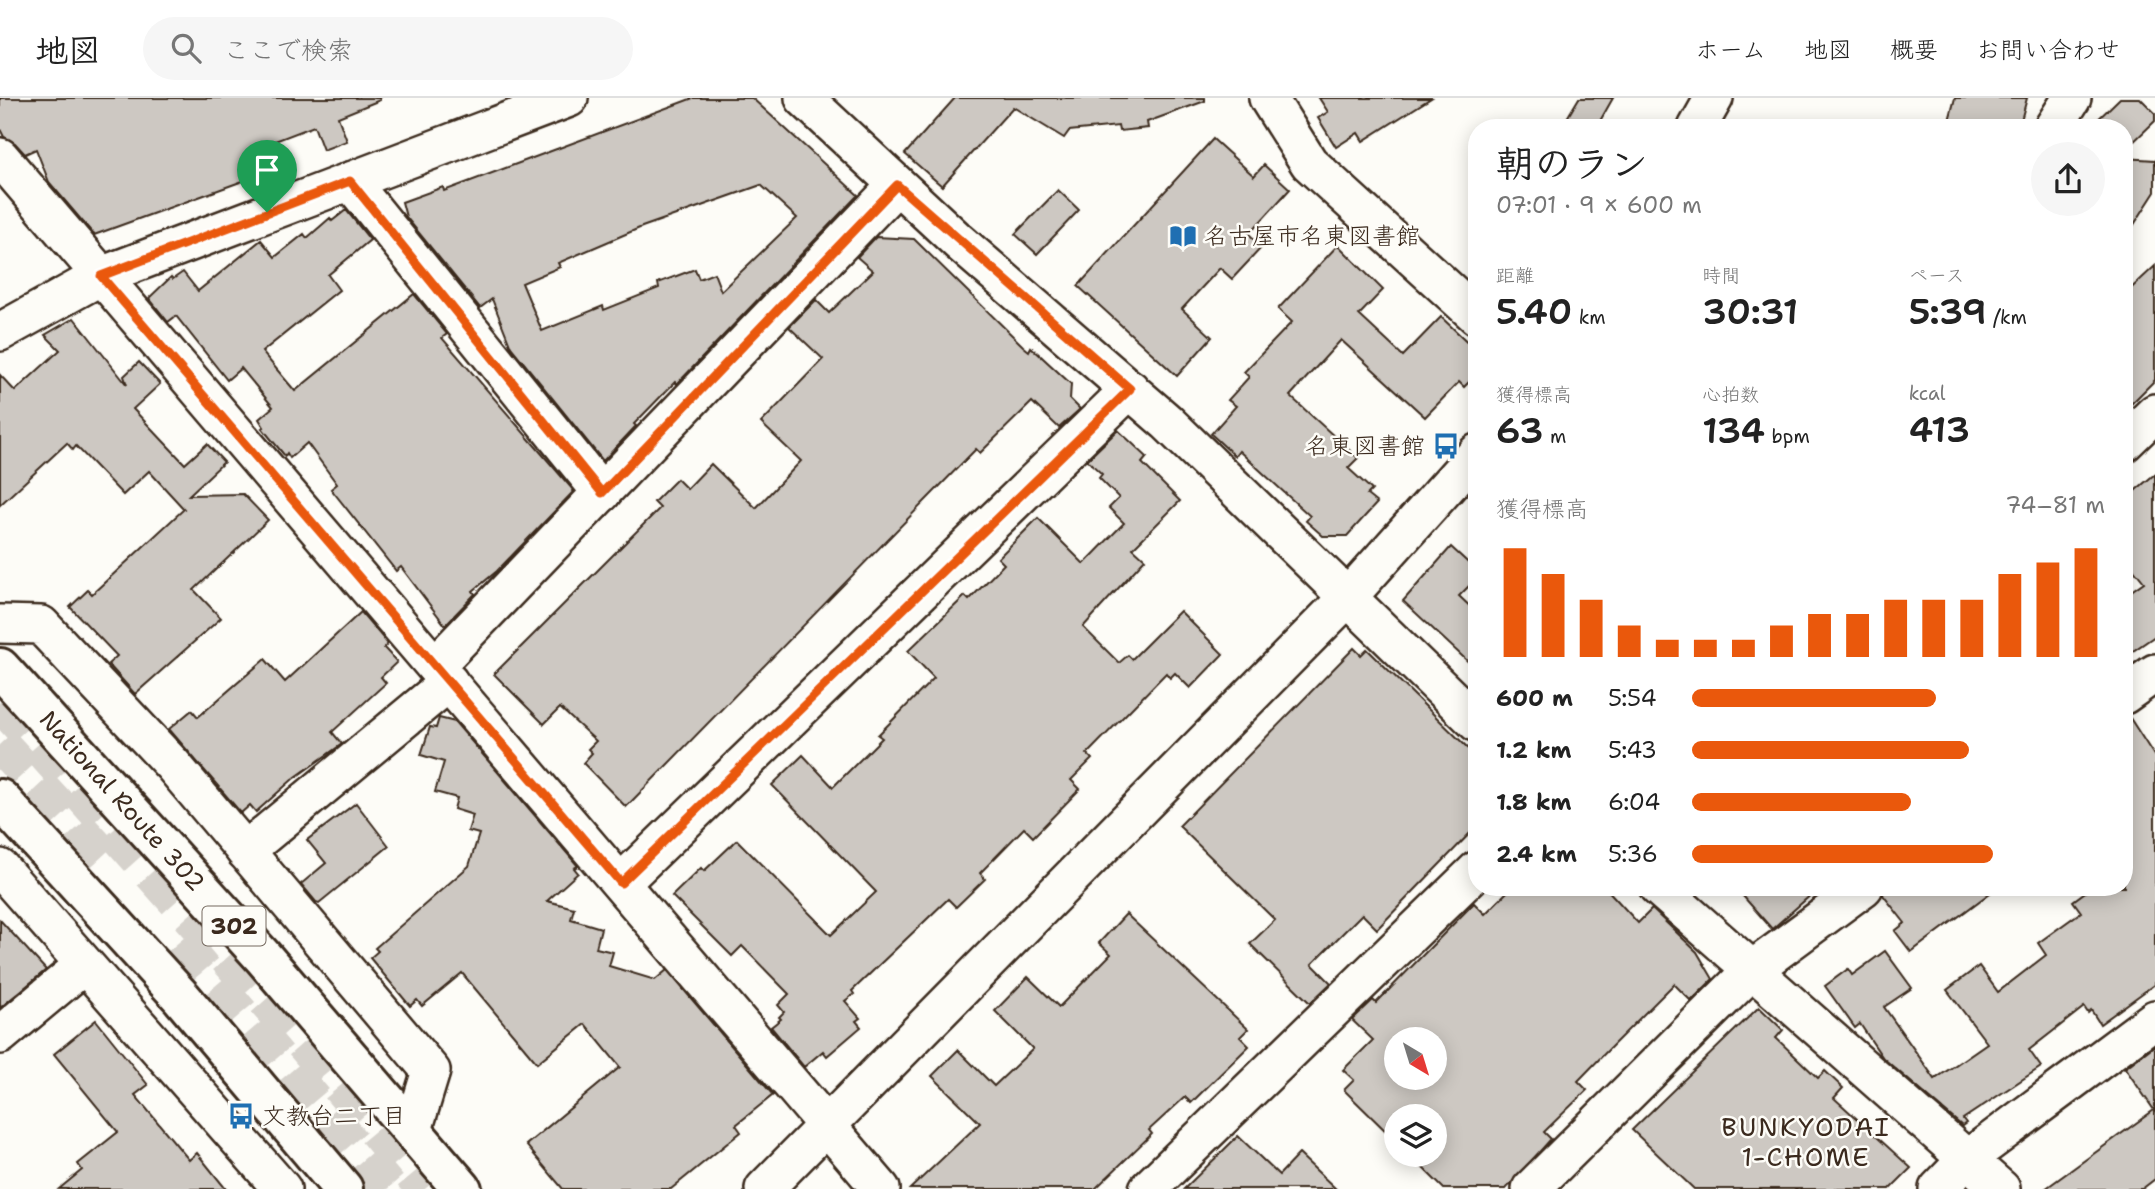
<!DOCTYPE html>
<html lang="ja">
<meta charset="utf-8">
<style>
:root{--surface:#fff;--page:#f6f6f6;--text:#222;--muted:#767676;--line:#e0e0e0;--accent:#ea580c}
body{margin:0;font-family:"Shantell Sans","Klee One",sans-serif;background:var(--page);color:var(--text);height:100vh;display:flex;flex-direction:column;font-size:26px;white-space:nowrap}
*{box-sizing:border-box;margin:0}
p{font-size:23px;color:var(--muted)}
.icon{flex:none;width:38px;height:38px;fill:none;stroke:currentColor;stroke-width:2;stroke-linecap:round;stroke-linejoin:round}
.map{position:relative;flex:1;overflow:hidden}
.sheet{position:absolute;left:1468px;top:21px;width:665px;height:777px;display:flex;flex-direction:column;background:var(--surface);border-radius:28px;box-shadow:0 4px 18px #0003}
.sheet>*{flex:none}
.needle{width:46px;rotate:142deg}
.controls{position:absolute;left:1384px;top:929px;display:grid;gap:14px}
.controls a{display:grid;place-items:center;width:63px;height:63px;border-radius:50%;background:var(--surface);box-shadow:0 4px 18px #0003;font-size:35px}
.pin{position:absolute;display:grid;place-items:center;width:60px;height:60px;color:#fff;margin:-72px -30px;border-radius:50% 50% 50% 0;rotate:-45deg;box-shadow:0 0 7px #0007}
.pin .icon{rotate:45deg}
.round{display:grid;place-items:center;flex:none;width:74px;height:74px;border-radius:37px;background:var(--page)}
.head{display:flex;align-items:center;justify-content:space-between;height:119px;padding:0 28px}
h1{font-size:38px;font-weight:600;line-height:52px}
.figures{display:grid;grid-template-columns:repeat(3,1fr);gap:10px;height:119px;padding:7px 28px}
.figures div{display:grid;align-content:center}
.figures b{font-size:35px;font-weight:600}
.figures small{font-size:19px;font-weight:400}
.figures p{font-size:19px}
.chart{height:196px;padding:14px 28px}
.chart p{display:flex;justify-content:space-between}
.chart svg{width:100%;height:126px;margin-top:7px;stroke:var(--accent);stroke-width:6}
ul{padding:0 28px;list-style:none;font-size:23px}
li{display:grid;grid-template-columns:112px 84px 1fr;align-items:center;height:52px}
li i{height:18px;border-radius:9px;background:var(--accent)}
header{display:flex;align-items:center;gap:42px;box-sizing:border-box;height:98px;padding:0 35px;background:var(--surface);border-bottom:2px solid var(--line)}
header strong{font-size:33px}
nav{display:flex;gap:38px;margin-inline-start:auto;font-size:24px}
.search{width:490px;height:63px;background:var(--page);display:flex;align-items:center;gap:18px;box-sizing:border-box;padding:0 24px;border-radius:38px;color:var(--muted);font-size:26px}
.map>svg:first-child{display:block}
.building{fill:#cdc8c2;stroke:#3b2a1e;stroke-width:2;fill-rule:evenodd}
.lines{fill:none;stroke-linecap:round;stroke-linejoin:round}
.highway-tunnel{stroke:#d6d2cc;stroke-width:38;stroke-dasharray:38 19;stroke-linecap:butt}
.minor-casing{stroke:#3b2a1e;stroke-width:42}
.highway-casing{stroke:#3b2a1e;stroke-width:44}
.minor{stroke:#fdfcf7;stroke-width:37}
.highway{stroke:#fdfcf7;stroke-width:38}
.route-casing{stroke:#fff;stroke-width:14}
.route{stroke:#ea580c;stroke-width:9}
.labels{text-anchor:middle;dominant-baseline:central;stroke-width:5;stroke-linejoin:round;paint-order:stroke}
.shield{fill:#fdfcf7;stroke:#75695f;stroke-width:2}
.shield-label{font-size:23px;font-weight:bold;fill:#3b2a1e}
.poi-label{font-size:24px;fill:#3b2a1e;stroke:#fdfcf7;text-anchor:start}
.street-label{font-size:24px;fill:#3b2a1e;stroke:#fdfcf7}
.neighbourhood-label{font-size:26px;letter-spacing:2px;fill:#3b2a1e;stroke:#fdfcf7}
</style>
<header>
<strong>地図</strong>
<div class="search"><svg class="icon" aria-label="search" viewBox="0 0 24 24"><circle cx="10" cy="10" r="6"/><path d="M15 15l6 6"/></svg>ここで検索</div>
<nav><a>ホーム</a><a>地図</a><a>概要</a><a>お問い合わせ</a></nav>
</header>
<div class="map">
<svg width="2155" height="1091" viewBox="0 0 2155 1091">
<rect width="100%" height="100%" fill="#fdfcf7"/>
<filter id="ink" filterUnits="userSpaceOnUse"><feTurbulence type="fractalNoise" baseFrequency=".0143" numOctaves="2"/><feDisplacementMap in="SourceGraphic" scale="14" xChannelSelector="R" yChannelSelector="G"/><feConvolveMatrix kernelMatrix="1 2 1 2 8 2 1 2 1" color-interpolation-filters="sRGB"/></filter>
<g filter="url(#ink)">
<g class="building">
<path d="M0 0H380V2L338 19 347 43 323 52 314 28 267 46 276 71 94 137 49 84 36 51 25 56 15 45 4 39 0 31Z"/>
<path d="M693 0H752L858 97 677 286 675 284 634 326 636 328 603 363 511 249 492 201 480 210 406 119 402 104 443 89 444 93ZM761 87 797 120 721 193 714 175 699 181 695 171 658 185 659 190 604 212 603 208 542 233 522 185 560 169 558 165 642 129Z"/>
<path d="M955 0H1205V3L1147 24 1148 30 1119 33 1118 28 1069 33 1064 40 1013 9 942 88 905 56Z"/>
<path d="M1319 0H1431L1363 43 1358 35 1336 49 1318 20 1328 14Z"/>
<path d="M1579 0H1613L1596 30H1561Z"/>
<path d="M1955 0H2027L2019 30H1947Z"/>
<path d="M2120 0H2140L2155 15V23L2124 53V30H2089Z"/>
<path d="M1213 41 1254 78 1264 67 1290 91 1249 136 1262 149 1232 181 1220 170 1182 211 1212 239 1177 278 1078 188Z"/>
<path d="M2124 60 2155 62V94L2124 142Z"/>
<path d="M1058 92 1079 112 1037 156 1015 136Z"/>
<path d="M346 112 370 142 328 177 339 192 262 254 295 293 414 196 447 236 442 240 574 393 497 473 473 493 475 496 445 527 401 469 396 473 331 391 337 386 307 345 290 360 287 355 285 358 262 330 264 329 259 321 273 309 241 270 227 282 176 218 168 224 149 200 171 179 173 181 183 174 198 193 261 142 275 159 304 136 307 140 330 120 332 123Z"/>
<path d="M876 139 914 141 1023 248 1029 253 1031 249 1071 286 1070 301 1080 311 1059 330 1032 304 980 355 976 351 626 709 583 665 592 655 588 651 596 643 560 610 544 626 494 576 660 410 654 404 677 381 687 391 711 366 756 410 801 363 761 325 823 261 789 229 816 202 829 215 873 173 857 159Z"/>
<path d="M1338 147 1383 192 1359 217 1403 258 1441 219 1477 253V276L1464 289 1459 284 1425 319 1341 242 1290 298 1358 360 1348 370 1372 392 1367 397 1377 405 1347 438H1323L1306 423 1310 418 1239 353 1235 358 1211 336 1236 308 1228 302 1249 279 1244 274 1292 224 1278 211Z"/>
<path d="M2155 168V282L2124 313V197Z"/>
<path d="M74 220 127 287 124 278 139 264 160 286 133 311 185 366 207 346 224 364 189 397 243 396 268 422 194 492 221 520 135 596 108 566 117 558 70 509 88 492 92 496 184 411 149 373 123 397 76 348 73 352 67 345 0 407V277L15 293 60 252 45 237Z"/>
<path d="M1118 332 1147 359 1142 365 1180 403 1133 450 1145 461 1083 529 1119 565 1128 557 1132 561 1180 513 1223 556 1190 590 1175 575 1170 580 1166 575 1087 656 1092 661 1071 682 1080 691 1033 739 1024 730 980 775 985 781 956 809 948 801 852 893 854 896 845 903 860 920 856 923 861 929 827 958 823 953 804 969 771 929 781 921 779 919 784 914 778 907 789 896 742 848 732 858 672 798 701 770 704 773 737 742 831 837 876 794 772 687 803 657 833 689 882 640 878 637 934 580 908 553 965 498 969 502 1004 466 998 460 1038 420 1084 466 1124 425 1109 410 1119 400 1099 380 1102 376 1087 362Z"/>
<path d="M2155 376V538L2124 559V498L2144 484 2124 459V402Z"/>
<path d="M1451 449 1477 473V480L1459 498 1477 515V572L1403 503Z"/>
<path d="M361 514 388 546 384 550 397 564 381 579 386 585 332 634 342 646 293 681 256 714 250 707 241 715 169 631 192 612 198 619 265 561 285 584Z"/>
<path d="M1354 550 1361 557 1367 551 1477 659V728L1377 831 1362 816 1312 866 1331 885 1310 905 1250 846 1275 822 1179 728Z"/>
<path d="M2128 617 2155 659V886L2100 926 2091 912 2088 915 2084 909 2029 952 2041 969 1963 1021 1966 1025 1962 1028 1883 960 1860 926 1855 930 1825 888 1848 871 1852 877 1885 853 1912 890 1884 909 1935 981 1987 945 1947 892 1979 868 1998 894 2046 857 2038 845 2081 814 2073 803 2092 789H2124V618Z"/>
<path d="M439 620 455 624 578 768 574 770 578 775 547 803 574 810 571 821 601 830 596 850 613 854 609 868 655 882 667 872 773 997 736 1027 741 1034 671 1091H563L526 1047 620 969 585 926 537 965 462 875 422 908 417 902 410 908 370 860 378 853 375 850 469 768 479 736 468 733 473 717 454 711 457 700 435 694 444 664 421 657 430 629 436 630Z"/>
<path d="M356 705 389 748 319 805 316 804 301 786 326 765 307 742Z"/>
<path d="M1512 789H1605L1638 825 1652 811 1697 854 1713 881 1691 903 1674 886 1613 947 1578 983 1587 992 1544 1034 1551 1041 1506 1091H1444L1410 1057H1435V1018H1396V1043L1344 992 1354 982 1343 972 1373 942 1352 922 1373 902 1376 905 1474 805 1485 816ZM1396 942H1435V980H1396Z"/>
<path d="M1735 789H1820L1772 831Z"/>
<path d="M1885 789H1998L1911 854 1895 833 1905 825 1883 797Z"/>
<path d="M1126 816 1248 931 1240 939 1249 948 1191 1005 1185 999 1149 1032 1152 1036 1095 1091H910L980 1025 932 978 958 952 994 988 1033 951 995 913 1028 879 1059 909 1111 856 1099 845Z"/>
<path d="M0 822 46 872 0 910Z"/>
<path d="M1759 909 1783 932 1776 940 1818 980 1825 973 1843 990 1834 1000 1911 1070 1890 1091H1694L1632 1032Z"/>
<path d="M96 922 148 987 135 997 189 1062 197 1055 226 1091H59L82 1072 78 1066 118 1034 54 956Z"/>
<path d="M2155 947V1081L2142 1091H2045L2154 1012 2125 970Z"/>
<path d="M1238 1038 1279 1077 1299 1056 1336 1091H1184Z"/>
</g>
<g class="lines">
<g class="highway-tunnel">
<path d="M0 604 308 950 425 1091"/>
<path d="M0 646 107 762"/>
<path d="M179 844 389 1091"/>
</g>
<g class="minor-casing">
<g id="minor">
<path d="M804 0 959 144 1167 324 1477 625"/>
<path d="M1268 0 1309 65 1477 218"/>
<path d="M1697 30 1714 0"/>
<path d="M2053 30 2072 0"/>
<path d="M0 59 881 1091"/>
<path d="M350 83 602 395"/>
<path d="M0 234 101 178 569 0"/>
<path d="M2124 345 2155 315"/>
<path d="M0 526 41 527 172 666 431 973 413 1032"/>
<path d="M435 568 897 87"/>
<path d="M2124 597 2155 575"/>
<path d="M245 753 449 584"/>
<path d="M0 770 282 1091"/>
<path d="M621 785 1130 291"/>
<path d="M1658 789 2001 1091"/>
<path d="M0 937 84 867"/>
<path d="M764 1091 1347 500 1477 355"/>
<path d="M1148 1091 1477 772"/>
<path d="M1531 1091 1753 871 1864 789"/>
<path d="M1938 1091 1967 1061 2155 921"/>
</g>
</g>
<g class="highway-casing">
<g id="highway">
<path d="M0 570 263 859 462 1091"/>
<path d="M0 701 182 900 343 1091"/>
</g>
</g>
<use href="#minor" class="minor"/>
<use href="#highway" class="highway"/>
</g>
</g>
<g class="lines" filter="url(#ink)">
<g class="route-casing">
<path id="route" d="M350 83 602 395 897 87 1130 291 621 785 101 178Z"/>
</g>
<use href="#route" class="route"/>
</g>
<defs>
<g id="library-bare" transform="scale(2.1)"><path d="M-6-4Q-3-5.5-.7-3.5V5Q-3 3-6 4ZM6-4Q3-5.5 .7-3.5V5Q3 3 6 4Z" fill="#1f6fb2" stroke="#fdfcf7" stroke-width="2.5" paint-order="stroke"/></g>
<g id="bus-bare" transform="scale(2.1)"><path d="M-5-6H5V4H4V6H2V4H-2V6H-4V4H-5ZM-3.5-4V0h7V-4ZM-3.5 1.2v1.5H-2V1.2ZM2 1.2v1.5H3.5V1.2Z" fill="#1f6fb2" stroke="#fdfcf7" stroke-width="2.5" paint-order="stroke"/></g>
</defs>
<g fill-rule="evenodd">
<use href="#library-bare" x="1183" y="138"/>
<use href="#bus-bare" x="1446" y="348"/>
<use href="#bus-bare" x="241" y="1018"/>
</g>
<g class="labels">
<rect class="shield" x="202.5" y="808.5" width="63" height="39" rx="5"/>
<g class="shield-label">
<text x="234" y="828">302</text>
</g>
<g class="poi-label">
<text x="1204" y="138">名古屋市名東図書館</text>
<text x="1425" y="348" text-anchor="end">名東図書館</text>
<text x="262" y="1018">文教台二丁目</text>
</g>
<g class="street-label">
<text transform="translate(122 703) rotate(48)">National Route 302</text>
</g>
<g class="neighbourhood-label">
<text x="1806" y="1028">BUNKYODAI<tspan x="1806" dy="30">1-CHOME</tspan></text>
</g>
</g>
</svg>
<div class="controls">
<a><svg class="needle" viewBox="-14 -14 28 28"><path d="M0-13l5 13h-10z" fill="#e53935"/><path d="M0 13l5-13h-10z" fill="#767676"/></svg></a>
<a><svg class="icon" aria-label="layers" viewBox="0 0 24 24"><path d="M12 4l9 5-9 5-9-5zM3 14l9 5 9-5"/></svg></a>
</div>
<div class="pin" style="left:267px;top:114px;background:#1e9e55"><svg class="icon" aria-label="arrive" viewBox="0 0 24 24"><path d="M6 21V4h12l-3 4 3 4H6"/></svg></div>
<section class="sheet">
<div class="head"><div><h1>朝のラン</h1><p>07:01 · 9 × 600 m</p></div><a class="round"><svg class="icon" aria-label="share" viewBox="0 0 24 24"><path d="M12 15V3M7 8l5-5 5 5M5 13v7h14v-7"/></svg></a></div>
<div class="figures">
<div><p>距離</p><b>5.40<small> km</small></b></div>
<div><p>時間</p><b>30:31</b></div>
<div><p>ペース</p><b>5:39<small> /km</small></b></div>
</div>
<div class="figures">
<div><p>獲得標高</p><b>63<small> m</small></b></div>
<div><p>心拍数</p><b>134<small> bpm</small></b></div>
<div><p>kcal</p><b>413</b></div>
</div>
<div class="chart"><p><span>獲得標高</span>74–81 m</p>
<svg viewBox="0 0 160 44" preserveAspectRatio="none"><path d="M5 44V6M15 44V15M25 44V24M35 44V33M45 44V38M55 44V38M65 44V38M75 44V33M85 44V29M95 44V29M105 44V24M115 44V24M125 44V24M135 44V15M145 44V11M155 44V6"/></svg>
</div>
<ul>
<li><b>600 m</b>5:54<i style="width:59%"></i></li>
<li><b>1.2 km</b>5:43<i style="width:67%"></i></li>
<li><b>1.8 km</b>6:04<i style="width:53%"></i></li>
<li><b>2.4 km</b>5:36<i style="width:73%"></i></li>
</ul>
</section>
</div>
